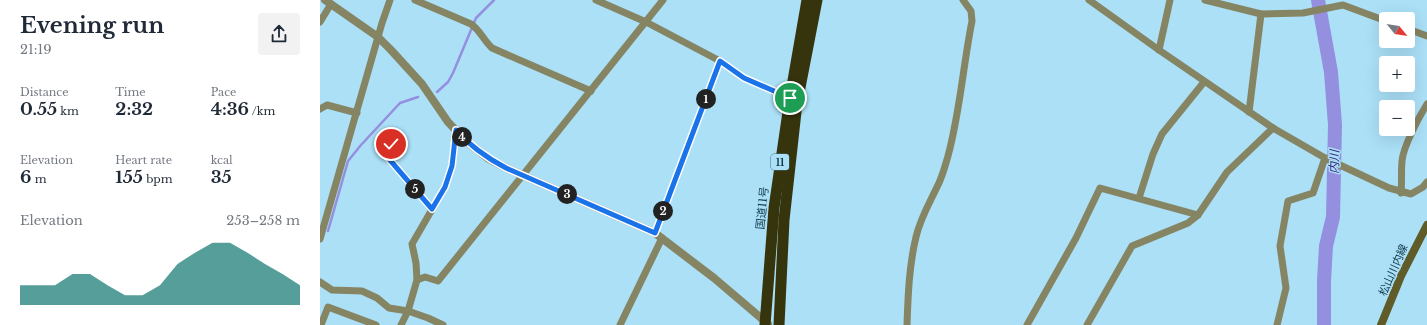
<!DOCTYPE html>
<meta charset="utf-8">
<style>
:root{--surface:#fff;--page:#f2f2f3;--text:#1f2937;--muted:#747a83;--accent:#0f766e}
body{margin:0;font-family:"Libre Baskerville","Noto Sans JP",serif;background:var(--page);color:var(--text);height:100vh;display:flex;flex-direction:column;font-size:15px;white-space:nowrap}
*{box-sizing:border-box;margin:0}
p{font-size:13px;color:var(--muted)}
.icon{flex:none;width:22px;height:22px;fill:none;stroke:currentColor;stroke-width:2;stroke-linecap:round;stroke-linejoin:round}
.map{position:relative;flex:1;overflow:hidden}
.details{display:flex;flex-direction:column;background:var(--surface);width:320px}
.details>*{flex:none}
.needle{width:26px;rotate:120deg}
.buttons{position:absolute;left:1059px;top:12px;display:grid;gap:8px}
.buttons a{display:grid;place-items:center;width:36px;height:36px;border-radius:4px;background:var(--surface);box-shadow:0 4px 16px #0002;font-size:20px}
.pin{position:absolute;display:grid;place-items:center;width:34px;height:34px;color:#fff;margin:-17px;border:2px solid #fff;border-radius:50%;box-shadow:0 1px 4px #0007}
.km{position:absolute;width:20px;height:20px;margin:-10px;border-radius:50%;background:#222;color:#fff;font-size:11px;line-height:20px;text-align:center}
.round{display:grid;place-items:center;flex:none;width:42px;height:42px;border-radius:4px;background:var(--page)}
.overview{display:flex;align-items:center;justify-content:space-between;height:68px;padding:0 20px}
h1{font-size:22px;font-weight:700;line-height:30px}
.figures{display:grid;grid-template-columns:repeat(3,1fr);gap:6px;height:68px;padding:4px 20px}
.figures div{display:grid;align-content:center}
.figures b{font-size:17px;font-weight:700}
.figures small{font-size:11px;font-weight:400}
.figures p{font-size:11px}
.chart{height:112px;padding:8px 20px}
.chart p{display:flex;justify-content:space-between}
.chart svg{width:100%;height:72px;margin-top:4px;fill:var(--accent);opacity:.7}
main{display:flex;flex:1;min-height:0}
.map>svg:first-child{display:block}
.lines{fill:none;stroke-linecap:round;stroke-linejoin:round}
.stream{stroke:#958fe0;stroke-width:2.5}
.river{stroke:#958fe0;stroke-width:14}
.minor{stroke:#858463;stroke-width:7}
.tertiary{stroke:#858463;stroke-width:8}
.secondary{stroke:#5f5c2a;stroke-width:8}
.trunk{stroke:#36340c;stroke-width:11}
.route-casing{stroke:#fff;stroke-width:8}
.route{stroke:#1a73e8;stroke-width:5}
.labels{text-anchor:middle;dominant-baseline:central;stroke-width:3;stroke-linejoin:round;paint-order:stroke}
.shield{fill:#abe0f7;stroke:#406d7f;stroke-width:1}
.shield-label{font-size:10px;font-weight:bold;fill:#123c4b}
.street-label{font-size:11px;fill:#123c4b;stroke:#abe0f7}
.water-label{font-size:12px;font-style:italic;fill:#392481;stroke:#abe0f7}
</style>
<main>
<section class="details">
<div class="overview"><div><h1>Evening run</h1><p>21:19</p></div><a class="round"><svg class="icon" aria-label="share" viewBox="0 0 24 24"><path d="M12 15V3M7 8l5-5 5 5M5 13v7h14v-7"/></svg></a></div>
<div class="figures">
<div><p>Distance</p><b>0.55<small> km</small></b></div>
<div><p>Time</p><b>2:32</b></div>
<div><p>Pace</p><b>4:36<small> /km</small></b></div>
</div>
<div class="figures">
<div><p>Elevation</p><b>6<small> m</small></b></div>
<div><p>Heart rate</p><b>155<small> bpm</small></b></div>
<div><p>kcal</p><b>35</b></div>
</div>
<div class="chart"><p><span>Elevation</span>253–258 m</p>
<svg viewBox="0 0 160 44" preserveAspectRatio="none"><path d="M0 44V32L10 32L20 32L30 25L40 25L50 32L60 38L70 38L80 32L90 19L100 12L110 6L120 6L130 12L140 19L150 25L160 32V44z"/></svg>
</div>
</section>
<div class="map">
<svg width="1107" height="325" viewBox="0 0 1107 325">
<rect width="100%" height="100%" fill="#abe0f7"/>
<g class="lines">
<g class="stream">
<path d="M117 92 128 82 133 73 156 18 174 0"/>
<path d="M8 231 28 161 41 145 80 103 98 97"/>
</g>
<path class="river" d="M998 0 1011 72 1015 125 1013 217 1006 246 1004 281V325"/>
<g class="minor">
<path d="M95 0 151 24C160 30 164 41 172 48L271 91"/>
<path d="M276 0 326 22 400 61 424 78 473 100"/>
<path d="M769 0 839 50 953 128 1005 158 1069 188 1091 194 1103 187 1107 182"/>
<path d="M885 0 941 14 983 13 1023 5 1066 21"/>
<path d="M0 22 11 4"/>
<path d="M1088 29 1107 36"/>
<path d="M839 50 850 0"/>
<path d="M0 109 7 105 37 113"/>
<path d="M929 112 941 14"/>
<path d="M71 144 63 152 112 209"/>
<path d="M1081 193C1082 182 1081 172 1082 161 1083 147 1099 117 1107 104"/>
<path d="M819 198 833 154 842 134 884 82"/>
<path d="M335 233 400 61"/>
<path d="M0 239 62 23 70 0"/>
<path d="M97 280 96 263 92 244 125 187 132 166 136 130"/>
<path d="M0 282 12 290 42 291 57 298 69 308 88 311 108 318 123 325"/>
<path d="M1 325 8 307 56 325"/>
<path d="M81 325 88 311 97 280 105 277 118 281 343 0"/>
<path d="M300 325 342 238"/>
<path d="M587 325C588 296 589 266 596 237 600 219 609 204 617 187 622 178 625 166 628 156 640 112 643 66 652 21L651 11 643 0"/>
<path d="M707 325 756 238 780 188 878 215"/>
<path d="M767 325 812 246 868 223 878 215 907 172 953 128"/>
<path d="M957 325 966 288 960 246 968 201 993 193 1005 158"/>
</g>
<path class="tertiary" d="M5 0 58 37 71 50 102 84 128 122 146 141 169 159 186 168 335 233 394 278 448 324"/>
<path class="secondary" d="M1061 325 1081 276 1107 225"/>
<g class="trunk">
<path d="M445 325 454 208 470 98 487 0"/>
<path d="M459 325 464 220 477 103 497 0"/>
</g>
</g>
<g class="lines">
<g class="route-casing">
<path id="route" d="M71 144 63 152 112 209 125 187 132 166 136 130C150 146 167 158 186 168L335 233 400 61 424 78 470 98"/>
</g>
<use href="#route" class="route"/>
</g>
<g class="labels">
<rect class="shield" x="451" y="154" width="18" height="16" rx="3"/>
<g class="shield-label">
<text x="460" y="162">11</text>
</g>
<g class="street-label">
<text transform="translate(442 208) rotate(-84)">国道11号</text>
<text transform="translate(1073 270) rotate(-66)">松山川内線</text>
</g>
<g class="water-label">
<text transform="translate(1014 162) rotate(-89)">内川</text>
</g>
</g>
</svg>
<div class="buttons">
<a><svg class="needle" viewBox="-14 -14 28 28"><path d="M0-13l5 13h-10z" fill="#e53935"/><path d="M0 13l5-13h-10z" fill="#747a83"/></svg></a>
<a>+</a>
<a>−</a>
</div>
<div class="pin" style="left:470px;top:98px;background:#1e9e55"><svg class="icon" aria-label="arrive" viewBox="0 0 24 24"><path d="M6 21V4h12l-3 4 3 4H6"/></svg></div>
<div class="pin" style="left:71px;top:144px;background:#d93025"><svg class="icon" aria-label="check" viewBox="0 0 24 24"><path d="M5 12l5 5 9-10"/></svg></div>
<b class="km" style="left:386px;top:99px">1</b>
<b class="km" style="left:343px;top:211px">2</b>
<b class="km" style="left:247px;top:194px">3</b>
<b class="km" style="left:142px;top:137px">4</b>
<b class="km" style="left:95px;top:189px">5</b>
</div>
</main>
